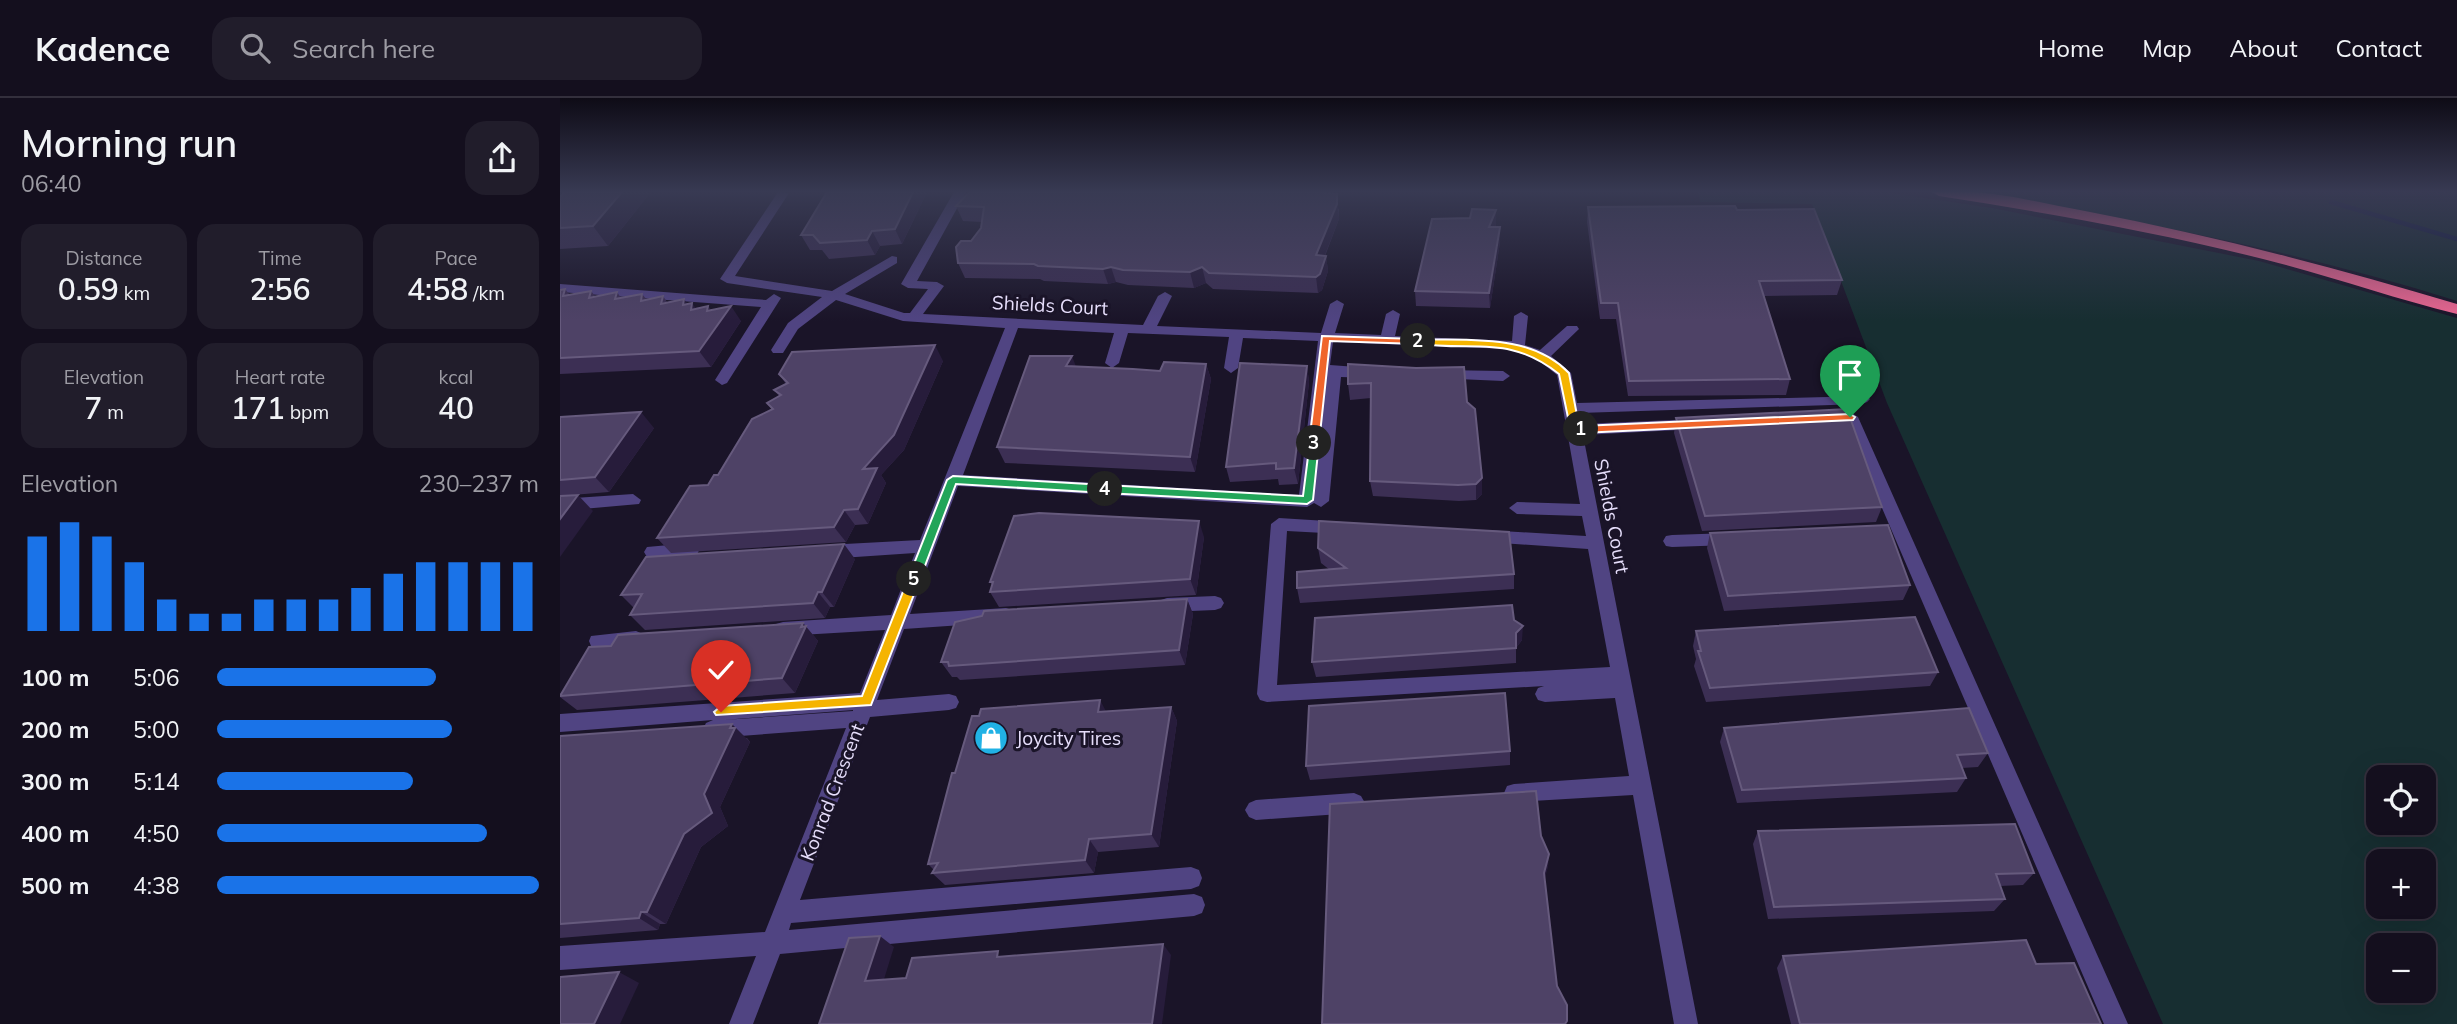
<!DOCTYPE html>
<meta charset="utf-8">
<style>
:root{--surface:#140f1e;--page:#211d2b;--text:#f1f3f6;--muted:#9d9ca4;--line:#332f3c;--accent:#1a73e8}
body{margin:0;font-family:Mulish,sans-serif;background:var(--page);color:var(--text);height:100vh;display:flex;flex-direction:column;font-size:26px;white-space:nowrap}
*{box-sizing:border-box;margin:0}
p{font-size:23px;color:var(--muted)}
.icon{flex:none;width:38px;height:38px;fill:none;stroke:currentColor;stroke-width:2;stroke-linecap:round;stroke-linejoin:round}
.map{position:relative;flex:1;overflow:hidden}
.sheet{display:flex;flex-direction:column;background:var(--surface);width:560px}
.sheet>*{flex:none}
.controls{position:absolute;left:1806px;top:667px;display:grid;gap:14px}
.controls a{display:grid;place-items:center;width:70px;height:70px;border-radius:14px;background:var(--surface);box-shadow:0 7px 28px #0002,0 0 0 2px var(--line);font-size:35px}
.pin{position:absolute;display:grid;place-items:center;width:60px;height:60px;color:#fff;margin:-72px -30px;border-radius:50% 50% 50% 0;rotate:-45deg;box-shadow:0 0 7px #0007}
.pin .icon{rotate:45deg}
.km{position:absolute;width:35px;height:35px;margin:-18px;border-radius:50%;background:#222;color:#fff;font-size:19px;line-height:35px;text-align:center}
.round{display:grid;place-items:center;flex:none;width:74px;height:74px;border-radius:21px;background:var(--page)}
.headline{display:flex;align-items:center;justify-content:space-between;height:119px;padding:0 21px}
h1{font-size:38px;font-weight:600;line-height:52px}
.figures{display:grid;grid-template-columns:repeat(3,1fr);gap:10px;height:119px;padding:7px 21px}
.figures div{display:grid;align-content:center;border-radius:18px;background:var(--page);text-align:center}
.figures b{font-size:30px;font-weight:600}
.figures small{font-size:19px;font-weight:400}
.figures p{font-size:19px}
.chart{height:196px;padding:14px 21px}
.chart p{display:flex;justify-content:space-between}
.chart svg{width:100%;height:126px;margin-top:7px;stroke:var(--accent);stroke-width:6}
ul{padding:0 21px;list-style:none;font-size:23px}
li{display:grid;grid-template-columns:112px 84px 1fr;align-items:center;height:52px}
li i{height:18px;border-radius:9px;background:var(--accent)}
header{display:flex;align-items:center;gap:42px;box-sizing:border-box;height:98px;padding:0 35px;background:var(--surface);border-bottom:2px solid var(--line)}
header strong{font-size:33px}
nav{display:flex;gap:38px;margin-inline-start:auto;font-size:24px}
.search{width:490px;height:63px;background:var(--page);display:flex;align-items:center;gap:18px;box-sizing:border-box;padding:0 24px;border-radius:21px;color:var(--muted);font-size:26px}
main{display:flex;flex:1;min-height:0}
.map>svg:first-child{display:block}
.green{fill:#172e31;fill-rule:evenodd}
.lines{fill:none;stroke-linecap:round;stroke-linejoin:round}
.stream{stroke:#111c43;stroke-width:4.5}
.minor{fill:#504482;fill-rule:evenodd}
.highway{fill:#ed6792;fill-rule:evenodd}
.wall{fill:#3c2f54}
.shaded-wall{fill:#271c3b}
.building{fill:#4e4266;stroke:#665a7d;stroke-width:2}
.split-1{fill:#f0652b;stroke:#fff;stroke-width:2}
.split-2{fill:#f5b400;stroke:#fff;stroke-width:2}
.split-3{fill:#f0652b;stroke:#fff;stroke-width:2}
.split-4{fill:#22a559;stroke:#fff;stroke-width:2}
.split-5{fill:#22a559;stroke:#fff;stroke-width:2}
.split-6{fill:#f5b400;stroke:#fff;stroke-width:2}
.labels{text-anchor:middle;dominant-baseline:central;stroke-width:6;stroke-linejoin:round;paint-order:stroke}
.street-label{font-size:19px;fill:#e6defb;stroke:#1a1428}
.poi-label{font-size:19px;fill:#e6defb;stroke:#1a1428;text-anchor:start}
</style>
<header>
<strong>Kadence</strong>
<div class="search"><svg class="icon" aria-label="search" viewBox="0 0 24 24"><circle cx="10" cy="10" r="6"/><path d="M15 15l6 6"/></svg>Search here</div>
<nav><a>Home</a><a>Map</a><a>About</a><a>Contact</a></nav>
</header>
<main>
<section class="sheet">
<div class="headline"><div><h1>Morning run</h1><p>06:40</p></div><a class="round"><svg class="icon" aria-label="share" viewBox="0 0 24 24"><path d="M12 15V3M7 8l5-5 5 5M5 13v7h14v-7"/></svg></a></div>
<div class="figures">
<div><p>Distance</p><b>0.59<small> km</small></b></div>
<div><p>Time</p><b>2:56</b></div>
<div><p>Pace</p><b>4:58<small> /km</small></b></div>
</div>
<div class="figures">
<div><p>Elevation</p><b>7<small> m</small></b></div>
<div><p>Heart rate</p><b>171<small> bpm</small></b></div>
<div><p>kcal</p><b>40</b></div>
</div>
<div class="chart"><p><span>Elevation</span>230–237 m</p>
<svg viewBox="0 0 160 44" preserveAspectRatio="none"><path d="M5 44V11M15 44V6M25 44V11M35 44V20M45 44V33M55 44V38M65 44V38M75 44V33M85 44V33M95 44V33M105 44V29M115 44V24M125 44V20M135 44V20M145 44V20M155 44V20"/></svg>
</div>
<ul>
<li><b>100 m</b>5:06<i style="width:68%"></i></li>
<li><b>200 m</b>5:00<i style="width:73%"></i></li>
<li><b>300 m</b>5:14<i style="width:61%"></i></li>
<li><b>400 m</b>4:50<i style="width:84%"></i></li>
<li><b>500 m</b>4:38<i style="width:100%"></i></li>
</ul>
</section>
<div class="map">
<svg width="1897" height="926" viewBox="0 0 1897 926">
<rect width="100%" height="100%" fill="#1a1428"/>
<g class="green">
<path d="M1138 94H1324L1432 110 1699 163 1897 220V926H1603L1327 305 1252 106 1140 104ZM1818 679H1864V724H1818ZM1818 763H1864V808H1818ZM1818 847H1864V892H1818Z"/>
<path d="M1412 94H1897V203C1739 153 1576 122 1412 94Z"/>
</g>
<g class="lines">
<path class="stream" d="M1771 104 1897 141"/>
<g class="minor">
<path d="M218 94 229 95 175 178 272 193 332 158 337 159V165L285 196 344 215H350L368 191 348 190 341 186 394 94H406L357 183 377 184 384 188 363 216 583 227 598 198 605 194 612 198 597 228 761 235 770 206 777 202 784 206 775 235 821 237 826 216 833 212 840 216 835 238 952 243 954 218 961 214 968 218 965 247 980 252 1007 228H1017L1019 231 991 258 1011 275 1017 305 1307 298 1310 301 1307 304 1302 306 1019 315 1021 326 1137 321 1145 326 1137 331 1023 337 1138 926H1114L1073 697 954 704 947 702 944 695 947 688 954 686 1069 678 1055 600 985 604 978 602 975 596 978 590 984 588 707 604 700 602 697 596 711 426 719 420 783 424 792 430 783 436 727 433 717 587 1050 569 1028 451 926 444 920 442 917 438 920 434 926 432 1026 438 1022 418 957 416 949 410 957 404 1020 406 997 277 977 261 948 251 773 244 770 267 810 270 817 275 810 280 781 279 769 403 761 409 754 405 747 409 398 388 350 516 446 510 452 512 455 517 452 522 446 524 344 531 317 602 389 596 396 598 399 604 396 610 389 612 310 619 240 802 631 769 639 772 642 780 639 788 631 791 231 825 229 832 634 796 642 799 645 807 642 815 634 818 220 856 193 926H169L196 858 0 872V848L205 834 286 630 153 640 146 637 143 631 146 625 153 622 0 634V616L300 595 325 532 223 538 216 536 214 531 216 526 223 524 331 517 355 455 266 461 260 459 257 454 260 449 266 447 360 442 445 230 343 223 276 202 238 231 223 255H213L211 252 228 225 262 199 167 185 160 181ZM458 230 554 235 545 265 552 270 559 265 568 235 669 239 664 270 671 275 678 270 683 240 758 243 739 397 403 377ZM293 612V613L163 622Z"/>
<path d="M0 186 206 202 214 196 221 200 167 285 162 287 155 282 201 209 0 194Z"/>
<path d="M880 272 943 273 950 278 943 283 875 280 873 277 875 274Z"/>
<path d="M1290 314 1298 319 1568 926H1544L1285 324 1270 325 1262 320 1270 315Z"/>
<path d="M73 396 81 402 79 406 0 413V401Z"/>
<path d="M1170 435 1176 437 1179 441 1176 445 1170 447 1112 449 1106 448 1103 443 1106 438 1112 437Z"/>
<path d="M131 445 137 446 140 451 137 456C123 460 101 463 87 459L84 454 87 449Z"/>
<path d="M655 498 661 500 664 505 661 510 655 512 607 514 601 512 598 507 601 502 607 500Z"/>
<path d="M76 533 83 536 85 541 83 546C69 551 45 553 31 548L29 543 31 538Z"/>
<path d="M794 695 801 698 805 705 801 712 794 715 696 722 689 719 685 712 689 705 696 702Z"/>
</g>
<path class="highway" d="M1372 94C1421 89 1476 104 1525 113 1650 137 1774 169 1897 206V216C1832 200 1768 177 1703 161 1596 134 1488 115 1379 98Z"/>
</g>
<g class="wall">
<path d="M5 94H89L90 95 48 148 0 151V99Z"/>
<path d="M267 94H367L342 146 320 148 315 157 269 161 262 152H250L241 137Z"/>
<path d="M407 94H754L779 111V121L765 158H766L768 173 762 192 758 195 653 191 646 185 634 190 568 187 556 184 548 186 484 183 480 181 405 180 398 165 421 130 422 124 403 123 396 108 408 95Z"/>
<path d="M1028 109 1282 182 1277 197 1204 198 1230 281 1226 297 1068 298 1056 221H1040L1027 124Z"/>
<path d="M936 112V127L935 129 940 144 930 210 856 208 855 193 910 120Z"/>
<path d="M5 191 10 197 31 193 35 198 57 194 61 200 82 196 87 202 103 198 107 204 124 201 127 206 135 210 148 208 151 212 181 223 151 269 0 276V192Z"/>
<path d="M383 263 344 352 321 377 326 385 308 426 295 427 286 444 111 455 97 440 158 377 212 311 207 305 219 298 214 292 226 286 219 276Z"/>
<path d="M646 266 651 281 635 374 445 365 437 349 516 269 600 273Z"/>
<path d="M747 268 749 284 738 386 719 387 718 381 670 384 666 369Z"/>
<path d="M856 270 907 304 922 396 916 402 899 403 813 398 810 383 811 300 790 302 788 286Z"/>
<path d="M0 319 94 330 49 394 0 398Z"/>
<path d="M1116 320 1322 409 1316 424 1142 433 1114 335Z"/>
<path d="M1150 435 1350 487 1343 502 1164 513 1147 450Z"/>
<path d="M644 439 636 497 439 509 430 494 432 487 430 484Z"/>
<path d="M758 450 954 476V491L740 505 737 490 770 472 761 465Z"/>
<path d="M295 461 274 509H270L265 520 85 532 70 517 74 510 61 497Z"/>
<path d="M627 501 633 516 625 567 400 582 397 579H392L381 564Z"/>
<path d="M954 522 962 542 956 550V565L756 579 752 564Z"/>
<path d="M243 525 258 543 235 595 17 612 0 599V596L51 548Z"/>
<path d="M1136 533 1378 574 1370 588 1146 604 1134 568 1136 561 1133 548Z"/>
<path d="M611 609 617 623 599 749 538 754 534 775 385 787 372 775 374 772 368 766 395 675 546 613Z"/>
<path d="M1164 630 1428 655 1418 669 1402 670 1406 680 1397 694 1177 705 1160 644Z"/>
<path d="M0 638 187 640 190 644 160 709 168 728 141 749 106 826H100L98 832 0 840Z"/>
<path d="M950 653V667L750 682 746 668Z"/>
<path d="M1198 733 1474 775 1463 787 1440 788 1445 801 1434 813 1208 821 1193 746Z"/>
<path d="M1223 858 1476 866 1541 926H1231L1217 870Z"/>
</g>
<g class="shaded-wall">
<path d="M62 94H89L90 95 48 148 33 128Z"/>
<path d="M353 94H367L342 146 335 131Z"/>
<path d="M777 96 779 121 759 172 756 157Z"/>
<path d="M936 112V127L929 144V129Z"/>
<path d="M940 129V144L930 210 929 195Z"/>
<path d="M312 133 320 148 315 157 307 142Z"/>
<path d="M766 158 768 173 762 192 758 195 756 179Z"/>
<path d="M551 169 556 184 548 186 543 171Z"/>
<path d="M642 169 646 185 634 190 630 174Z"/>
<path d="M124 201 131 211 132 205 143 220 123 207Z"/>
<path d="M148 208 158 223 171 208 181 223 151 269 139 253Z"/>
<path d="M375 247 383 263 344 352 321 377 326 385 308 426 298 411 303 371Z"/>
<path d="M512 258 518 274 506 268Z"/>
<path d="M646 266 651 281 635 374 630 359Z"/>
<path d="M747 268 749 284 738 386 734 370Z"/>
<path d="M81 314 94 330 49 394 35 379Z"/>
<path d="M922 380V396L916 402V386Z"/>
<path d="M18 397 33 413 0 459V421Z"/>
<path d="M284 412 295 427 286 444 274 429Z"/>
<path d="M639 423 644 439 636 497 630 481Z"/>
<path d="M284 446 295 461 274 509 262 494Z"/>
<path d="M258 494 270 509 265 520 253 505Z"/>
<path d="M627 501 633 516 625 567 619 552Z"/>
<path d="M243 525 258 543 235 595 222 580Z"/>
<path d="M963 528 962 542 956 550V535Z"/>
<path d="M540 602 548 617 538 614Z"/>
<path d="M611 609 617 623 599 749 591 736Z"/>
<path d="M172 626 190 644 160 709 168 728 141 749 106 826 87 814 144 696Z"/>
<path d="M529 741 538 754 534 775 525 762Z"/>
<path d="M989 756 988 769 983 787 984 775Z"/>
<path d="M81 814 100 826 98 832 79 820Z"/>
<path d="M320 838 334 849 320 894 305 883Z"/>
<path d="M603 846 611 857 602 926H592Z"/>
<path d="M59 874 79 885 60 926H34Z"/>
</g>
<g class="building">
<path d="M5 94H62L33 128 0 130V99Z"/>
<path d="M267 94H353L335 131 312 133 307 142 260 145 253 137H241Z"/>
<path d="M409 94H754L777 96V106L756 157 766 158 760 176 756 179 649 175 642 169 630 174 563 172 551 169 543 171 478 168 474 166 398 165 396 149 401 143H411L421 130 424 109 396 108Z"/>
<path d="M1175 108 1177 112 1254 111 1282 182 1199 183 1230 281 1069 283 1058 205H1041L1028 109Z"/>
<path d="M912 111 936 112 929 129H940L929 195 855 193 872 121 910 120Z"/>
<path d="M5 191 3 198 31 193 29 200 57 194 55 201 82 196 81 203 103 198 101 206 124 201 123 207 132 205 131 212 148 208 147 213 171 208 139 253 0 260V192Z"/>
<path d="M375 247 334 337 303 371 317 370 298 411 284 412 274 429 97 440 130 388 148 387 154 377H158L192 321 213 311 207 305 221 297 214 292 228 285 219 276 232 254Z"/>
<path d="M470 258H512L506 268 573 271 600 273 604 264 646 266 630 359 437 349Z"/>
<path d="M680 265 747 268 734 370 716 371V365L666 369Z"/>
<path d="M788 266 856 270 904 269 907 304 915 311 922 380 916 386 898 387 810 383 811 285 788 286Z"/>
<path d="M1287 311 1322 409 1145 418 1116 320Z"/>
<path d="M81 314 35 379 0 382V319Z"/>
<path d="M18 397 0 421V398Z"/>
<path d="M479 415 639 423 630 481 430 494 433 484H430L454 418Z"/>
<path d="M759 423 949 434 954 476 737 490V474L786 470 758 450Z"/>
<path d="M1328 427 1350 487 1168 498 1150 435Z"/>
<path d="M284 446 262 494H258L253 505 70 517 82 496 61 497 86 459Z"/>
<path d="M627 501 619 552 389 568 388 564H381L395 524 422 518 424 513Z"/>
<path d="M952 507 954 522 963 528 956 535V550L752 564 755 520Z"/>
<path d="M1355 519 1378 574 1150 590 1138 553H1141L1136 533Z"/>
<path d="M243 525 241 529 246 528 222 580 0 598 29 549 51 548 58 537Z"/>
<path d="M945 595 950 653 746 668 749 608Z"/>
<path d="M540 602 538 614 611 609 591 736 529 741 525 762 372 775 378 765 368 766 392 675H395L412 618H419L421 611Z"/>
<path d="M1409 610 1428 655 1397 657 1406 680 1182 692 1164 630Z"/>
<path d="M172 626 170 630H175L144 696 152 715 124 736 87 814H81L79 820 0 826V638Z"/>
<path d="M976 693 981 738 989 756 984 775 997 888 1007 907V923L1005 926H762L770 706Z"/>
<path d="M1455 726 1474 775 1436 776 1445 801 1214 809 1198 733Z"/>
<path d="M320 838 305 883 346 880 352 860 438 853 437 859 603 846 592 926H259L289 840Z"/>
<path d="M1466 842 1476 866 1514 865 1541 926H1240L1223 858Z"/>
<path d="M59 874 34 926H0V879Z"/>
</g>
<linearGradient id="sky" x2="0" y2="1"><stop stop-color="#0e0b16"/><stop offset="0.42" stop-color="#383a53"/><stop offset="1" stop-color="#383a53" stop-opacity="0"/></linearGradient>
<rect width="1897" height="223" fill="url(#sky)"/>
<path class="split-1" d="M1290 316 1295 319 1293 322 1021 335 1016 331 1021 328Z"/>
<path class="split-2" d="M858 241C909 243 971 235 1009 275L1019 328 1026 331 1021 335 1011 334 999 276C947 235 913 255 855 245V241Z"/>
<path class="split-3" d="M762 238 858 241 863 243 858 246 770 243 759 345 754 349 749 345Z"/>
<path class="split-4" d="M750 343 759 345 753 402 747 406 545 395 540 391 545 387 743 398Z"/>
<path class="split-5" d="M393 378 545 387 550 391 545 395 396 386 360 481 358 484H350L348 481 387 382Z"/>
<path class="split-6" d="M354 477 360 481 311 607 156 617 154 614 161 608 302 598 348 481Z"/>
<defs>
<g id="shop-disc" transform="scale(1.75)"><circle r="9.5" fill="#21b2e5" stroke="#1a1428"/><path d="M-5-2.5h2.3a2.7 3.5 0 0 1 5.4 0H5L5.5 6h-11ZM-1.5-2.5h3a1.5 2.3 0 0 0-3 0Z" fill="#fff"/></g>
</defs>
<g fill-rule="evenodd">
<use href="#shop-disc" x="431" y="640"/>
</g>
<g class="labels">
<g class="street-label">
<text transform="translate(490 207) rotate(3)">Shields Court</text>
<text transform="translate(1052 418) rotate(79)">Shields Court</text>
<text transform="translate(272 694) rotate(-69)">Konrad Crescent</text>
</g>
<g class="poi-label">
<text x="456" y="640">Joycity Tires</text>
</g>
</g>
</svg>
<div class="controls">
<a><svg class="icon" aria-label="locate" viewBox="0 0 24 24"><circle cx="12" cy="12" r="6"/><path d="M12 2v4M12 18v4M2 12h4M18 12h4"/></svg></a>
<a>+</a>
<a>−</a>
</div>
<div class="pin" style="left:1290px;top:319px;background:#1e9e55"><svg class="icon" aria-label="arrive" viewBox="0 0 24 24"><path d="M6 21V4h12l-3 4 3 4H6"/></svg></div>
<div class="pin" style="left:161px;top:614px;background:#d93025"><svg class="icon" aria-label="check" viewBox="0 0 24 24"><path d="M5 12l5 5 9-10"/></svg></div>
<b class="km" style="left:1021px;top:331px">1</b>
<b class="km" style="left:858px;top:243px">2</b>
<b class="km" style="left:754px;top:345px">3</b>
<b class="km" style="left:545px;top:391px">4</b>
<b class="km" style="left:354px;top:481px">5</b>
</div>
</main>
